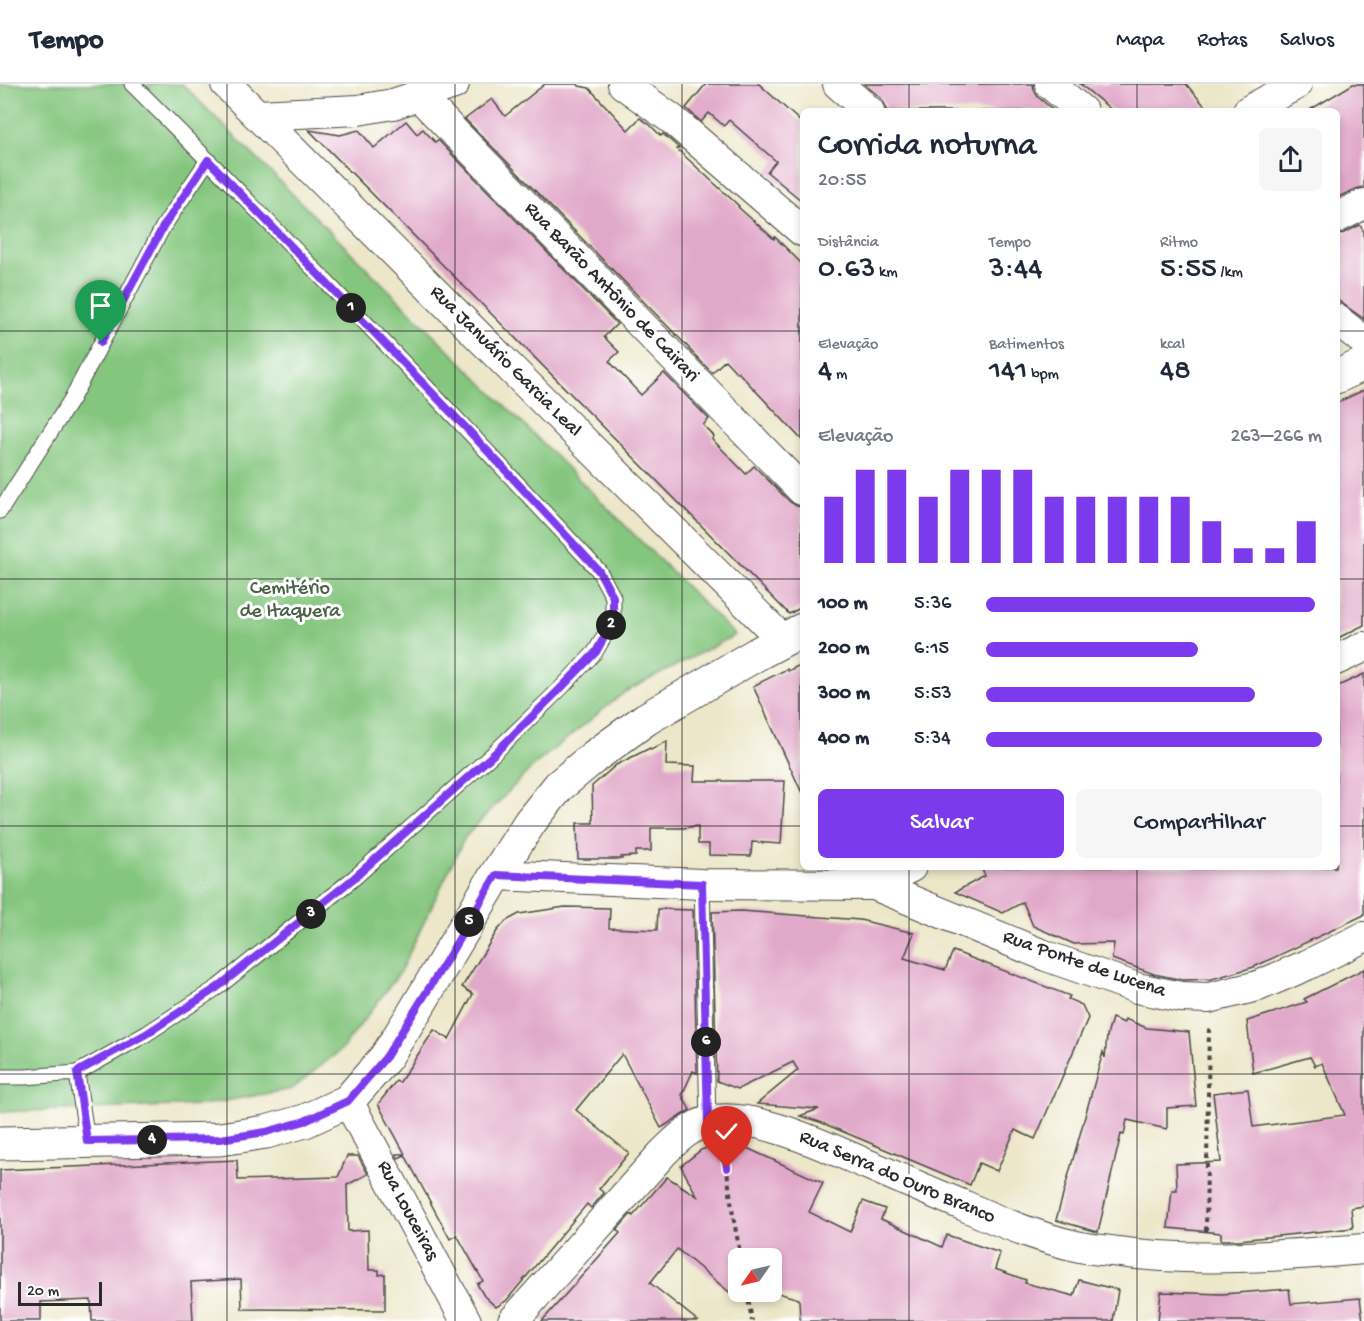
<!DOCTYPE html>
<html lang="pt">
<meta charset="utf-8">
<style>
:root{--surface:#fff;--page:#f6f6f7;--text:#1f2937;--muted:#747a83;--line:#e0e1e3;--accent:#7c3aed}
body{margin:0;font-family:"Gochi Hand",sans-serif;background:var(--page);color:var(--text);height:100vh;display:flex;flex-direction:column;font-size:22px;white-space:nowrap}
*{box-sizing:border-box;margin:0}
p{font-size:20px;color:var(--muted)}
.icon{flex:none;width:33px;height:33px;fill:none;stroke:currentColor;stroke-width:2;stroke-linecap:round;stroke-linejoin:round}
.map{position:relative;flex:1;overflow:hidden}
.drawer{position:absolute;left:800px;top:24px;width:540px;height:762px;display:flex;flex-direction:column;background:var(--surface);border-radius:9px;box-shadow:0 3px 9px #0003}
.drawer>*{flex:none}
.needle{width:39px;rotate:236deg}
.controls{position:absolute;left:728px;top:1164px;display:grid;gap:12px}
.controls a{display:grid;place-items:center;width:54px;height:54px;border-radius:9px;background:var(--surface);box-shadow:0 3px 9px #0003;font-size:30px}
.scale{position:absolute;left:18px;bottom:15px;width:84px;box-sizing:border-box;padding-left:6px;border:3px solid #2b2b2b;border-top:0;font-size:16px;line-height:21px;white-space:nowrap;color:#2b2b2b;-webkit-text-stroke:4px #fff;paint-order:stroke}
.pin{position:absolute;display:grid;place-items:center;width:51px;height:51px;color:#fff;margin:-62px -26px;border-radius:50% 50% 50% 0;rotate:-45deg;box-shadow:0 0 6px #0007}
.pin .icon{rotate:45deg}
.km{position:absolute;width:30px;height:30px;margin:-15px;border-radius:50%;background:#222;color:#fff;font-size:16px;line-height:30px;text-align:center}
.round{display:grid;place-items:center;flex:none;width:63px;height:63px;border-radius:9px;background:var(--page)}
.summary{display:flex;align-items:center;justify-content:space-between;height:102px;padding:0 18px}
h1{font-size:33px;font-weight:600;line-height:45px}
.figures{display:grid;grid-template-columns:repeat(3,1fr);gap:9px;height:102px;padding:6px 18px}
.figures div{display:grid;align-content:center}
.figures b{font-size:30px;font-weight:600}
.figures small{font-size:16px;font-weight:400}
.figures p{font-size:16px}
.chart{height:168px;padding:12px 18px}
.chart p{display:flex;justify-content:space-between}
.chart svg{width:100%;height:108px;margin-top:6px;stroke:var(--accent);stroke-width:6}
.button{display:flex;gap:12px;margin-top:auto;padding:12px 18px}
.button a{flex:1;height:69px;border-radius:9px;background:var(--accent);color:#fff;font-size:24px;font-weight:600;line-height:69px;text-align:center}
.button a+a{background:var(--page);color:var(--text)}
ul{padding:0 18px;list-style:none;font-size:20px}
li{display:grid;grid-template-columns:96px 72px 1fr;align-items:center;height:45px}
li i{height:15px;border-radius:8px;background:var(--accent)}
header{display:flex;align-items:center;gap:36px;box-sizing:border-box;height:84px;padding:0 30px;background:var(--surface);border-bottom:2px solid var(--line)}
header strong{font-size:28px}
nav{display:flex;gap:33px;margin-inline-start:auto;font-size:21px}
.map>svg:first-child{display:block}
.green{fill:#85c67f;stroke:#587855;stroke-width:1.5}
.building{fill:#e1a9c9}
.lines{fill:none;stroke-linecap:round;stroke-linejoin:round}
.service-casing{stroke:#484743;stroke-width:17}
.minor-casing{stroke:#484743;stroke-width:32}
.secondary-casing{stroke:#484743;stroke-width:35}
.path{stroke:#484743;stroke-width:4;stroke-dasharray:4.5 4.5;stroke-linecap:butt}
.service{stroke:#fff;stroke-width:15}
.minor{stroke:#fff;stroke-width:30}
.secondary{stroke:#fff;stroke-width:33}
.route-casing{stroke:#fff;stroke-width:12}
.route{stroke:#7c3aed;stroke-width:8}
.grid{fill:none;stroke:#2b2b2b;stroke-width:1.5;stroke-opacity:0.55}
.labels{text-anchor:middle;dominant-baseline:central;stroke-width:6;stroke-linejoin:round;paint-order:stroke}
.street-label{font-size:20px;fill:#2b2b2b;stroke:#fff}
.park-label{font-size:20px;fill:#4a6148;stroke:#fff}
</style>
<header>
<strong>Tempo</strong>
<nav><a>Mapa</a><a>Rotas</a><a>Salvos</a></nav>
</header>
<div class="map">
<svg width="1364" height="1237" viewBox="0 0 1364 1237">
<rect width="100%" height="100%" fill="#fff"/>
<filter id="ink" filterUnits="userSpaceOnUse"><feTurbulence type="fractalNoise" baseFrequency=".0167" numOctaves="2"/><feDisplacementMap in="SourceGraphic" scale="12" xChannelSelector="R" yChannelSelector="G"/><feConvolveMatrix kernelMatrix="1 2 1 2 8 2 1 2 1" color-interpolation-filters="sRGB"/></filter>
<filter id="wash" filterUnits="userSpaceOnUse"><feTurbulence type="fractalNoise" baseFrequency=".008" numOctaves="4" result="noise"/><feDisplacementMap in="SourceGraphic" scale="24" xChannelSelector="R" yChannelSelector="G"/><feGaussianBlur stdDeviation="1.35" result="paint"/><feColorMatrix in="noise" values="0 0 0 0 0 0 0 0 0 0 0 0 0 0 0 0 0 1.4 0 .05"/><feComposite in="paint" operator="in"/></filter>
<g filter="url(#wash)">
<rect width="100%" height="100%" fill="#ede7ca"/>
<path class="green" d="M0 0H182L735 551 625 608 533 682 465 753 400 888 343 964 292 1005 202 1021 0 1028Z"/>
<g id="blocks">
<g class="building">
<path d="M545 0H578L579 2 589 4 628 46 640 34 650 41 661 52 663 50 679 64 677 65 739 122 738 123 774 155 775 153 802 180V356L738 288 737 289 725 276 712 289 689 265V264L465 35 492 15 505 32Z"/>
<path d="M706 0H759L802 39V117L767 88 776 77 729 36 724 42 709 29 701 38 686 24Z"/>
<path d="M864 0H1033L1034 6 1038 13 1052 25 1050 27H886L885 21 881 14Z"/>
<path d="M1080 0H1186L1209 27H1113Z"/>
<path d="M1353 0H1364V103L1356 105 1336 114V27H1308Z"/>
<path d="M406 37 417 50 423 45 435 58 438 56 617 240 604 253 619 268 609 277 641 311 664 289 709 335 703 341 714 352 712 355 746 390 754 382 790 418 797 422 802 423V523L789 530 309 46 340 51 359 46 374 64Z"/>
<path d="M1360 141 1364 148V235L1336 215V151L1344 149Z"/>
<path d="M1364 306V541L1336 555V319Z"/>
<path d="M802 580V709L753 602 787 585 788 587Z"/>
<path d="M1364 590V831L1254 883 1212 895 1183 896 1154 890 1112 875 1114 859 1074 860 1033 842 1023 818 1003 829 955 808 985 792 981 783H1336V603Z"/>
<path d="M667 657 666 681 695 682 694 697H785L781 760 752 758 751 772 709 771V760H698V742L683 744H651V767H636V772L621 773 622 775H578L577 739H593L592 702 616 681 650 664 651 666Z"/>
<path d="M565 823 610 824 609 844 657 846 658 825 693 826 697 989 693 987 682 1011 690 1026 661 1044 622 970 576 1026 629 1069 599 1105 604 1109 591 1124 587 1120 506 1217 496 1223 484 1212 477 1200 483 1197 457 1151 450 1155 405 1071 398 1074 396 1070H405L378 1020 396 997 400 998 434 946 449 955 473 910 462 903 497 847 506 837 519 830Z"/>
<path d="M741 827 860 836 914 849 904 874 945 886 953 867 1070 912 1068 915 1082 921 1088 934 1035 1055 1015 1046 997 1087 979 1079 970 1101 820 1038 800 1032 819 1025 757 1020 798 986 793 978 738 1005 717 997 712 828Z"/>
<path d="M1364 885V1122L1351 1124 1353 1144 1239 1156H1221V1149L1168 1144 1172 1106H1177L1176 1080 1221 1078 1213 1009 1248 1005 1253 1043 1345 1031 1322 979 1315 982 1310 973 1253 989 1247 937 1307 918 1304 915Z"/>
<path d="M1112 934 1124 939 1125 935 1147 944 1189 948 1196 1022 1167 1024V1045L1127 1036 1124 1051 1121 1050 1098 1148 1056 1136 1103 968 1105 974 1107 952Z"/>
<path d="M712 1062 747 1064 823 1099 809 1128 850 1148 863 1117 885 1125 881 1135 942 1163 947 1151 1000 1169 995 1185 1026 1196 1025 1199 1074 1212 1079 1196 1118 1206 1113 1237H800L799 1215 771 1207V1174H738V1198L735 1197 739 1216 677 1165 650 1199 698 1237H542L620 1149 617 1146 631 1130 633 1132 667 1093 697 1112 681 1082 701 1066Z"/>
<path d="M347 1072H358L368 1090 347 1101 348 1147 368 1146 369 1186H379V1191L385 1190V1226L242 1225 241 1195 191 1198 193 1237H92L91 1216 41 1218V1237H0V1086L237 1076 238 1096 338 1093Z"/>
<path d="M1289 1205 1291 1220 1360 1214 1363 1237H1158L1161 1208 1222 1210Z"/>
</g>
</g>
</g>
<g filter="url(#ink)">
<use href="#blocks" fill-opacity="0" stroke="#484743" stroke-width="1.5"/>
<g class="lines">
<g class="service-casing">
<g id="service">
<path d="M0 427 71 316 163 143 208 76"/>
<path d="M702 800 708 1037"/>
<path d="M77 989 87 1057"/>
<path d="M0 993H25L77 989 146 950 218 903 354 794 493 670 562 603 595 568 613 537V513L599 487C446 323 292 159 132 0"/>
</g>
</g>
<g class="minor-casing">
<g id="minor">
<path d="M226 0 783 556"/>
<path d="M623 0 673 36 802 147"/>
<path d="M838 0 869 27"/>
<path d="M1050 0 1082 27"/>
<path d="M419 12 802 406"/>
<path d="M1248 27 1297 0"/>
<path d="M258 31 358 26 393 20 454 0"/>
<path d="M1336 134 1364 120"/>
<path d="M1336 235 1364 257"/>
<path d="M1336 576 1364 563"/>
<path d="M496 791 702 800 874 801 911 783"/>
<path d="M874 801 1046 872 1137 904 1181 913 1209 914 1258 902 1307 881 1364 853"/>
<path d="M348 1017 466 1237"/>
<path d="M513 1237 662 1070C675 1057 691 1041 710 1037 753 1027 829 1064 869 1081 901 1095 933 1109 965 1122 1002 1139 1039 1154 1080 1163 1090 1165 1101 1166 1111 1167 1195 1179 1280 1172 1364 1165"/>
</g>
</g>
<g class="secondary-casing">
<g id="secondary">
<path d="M1336 293 1364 280"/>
<path d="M0 1059 220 1055 266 1048 305 1037 348 1017 386 973 415 927 496 791 530 738 559 702 595 672 646 635 757 570 802 546"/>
</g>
</g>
<g class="path">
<path d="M724 1063 733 1132 741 1174"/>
<path d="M1206 1147 1209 941"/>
<path d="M747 1208 752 1237"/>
</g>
<use href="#service" class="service"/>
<use href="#minor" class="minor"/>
<use href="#secondary" class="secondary"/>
</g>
</g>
<g class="lines" filter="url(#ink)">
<g class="route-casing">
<path id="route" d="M101 258 163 143 208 76 468 346 599 487 613 513V537L596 568 562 603 494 670 354 794 218 903 146 950 77 988 87 1057 220 1055 266 1048 305 1037 348 1017 386 973 446 877 496 791 702 800 708 1037 721 1036 727 1084"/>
</g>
<use href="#route" class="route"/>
</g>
<path class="grid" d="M227 0V1237M455 0V1237M682 0V1237M909 0V27M1137 0V27M0 247H802M1336 247H1364M0 495H802M1336 495H1364M0 742H802M1336 742H1364M909 783V1237M1137 783V1237M0 990H1364"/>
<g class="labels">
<g class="street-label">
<text transform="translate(611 209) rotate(46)">Rua Barão Antônio de Cairari</text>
<text transform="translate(505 278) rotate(45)">Rua Januário Garcia Leal</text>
<text transform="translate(1084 881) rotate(19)">Rua Ponte de Lucena</text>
<text transform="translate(897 1094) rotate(23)">Rua Serra do Ouro Branco</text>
<text transform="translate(407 1127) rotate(62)">Rua Louceiras</text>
</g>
<g class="park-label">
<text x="290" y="505">Cemitério<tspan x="290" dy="23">de Itaquera</tspan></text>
</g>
</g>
</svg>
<div class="controls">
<a><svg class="needle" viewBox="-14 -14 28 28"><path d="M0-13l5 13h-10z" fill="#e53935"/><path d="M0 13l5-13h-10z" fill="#747a83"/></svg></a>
</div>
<div class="scale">20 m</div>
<div class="pin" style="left:101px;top:258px;background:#1e9e55"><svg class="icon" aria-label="arrive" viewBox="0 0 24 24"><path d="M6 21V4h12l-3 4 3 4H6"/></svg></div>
<div class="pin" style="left:727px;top:1084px;background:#d93025"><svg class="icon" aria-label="check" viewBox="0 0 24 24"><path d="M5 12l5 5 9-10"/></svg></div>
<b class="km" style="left:351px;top:224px">1</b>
<b class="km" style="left:611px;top:541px">2</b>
<b class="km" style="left:311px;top:830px">3</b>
<b class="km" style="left:152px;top:1056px">4</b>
<b class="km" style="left:469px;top:838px">5</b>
<b class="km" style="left:706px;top:958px">6</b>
<section class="drawer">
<div class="summary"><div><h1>Corrida noturna</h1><p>20:55</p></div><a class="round"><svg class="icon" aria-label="share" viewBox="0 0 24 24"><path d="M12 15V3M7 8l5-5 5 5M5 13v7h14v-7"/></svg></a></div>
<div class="figures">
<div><p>Distância</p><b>0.63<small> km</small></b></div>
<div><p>Tempo</p><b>3:44</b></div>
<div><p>Ritmo</p><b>5:55<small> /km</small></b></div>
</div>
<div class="figures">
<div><p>Elevação</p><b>4<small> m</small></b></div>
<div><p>Batimentos</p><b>141<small> bpm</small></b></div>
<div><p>kcal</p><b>48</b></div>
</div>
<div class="chart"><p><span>Elevação</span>263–266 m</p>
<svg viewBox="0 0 160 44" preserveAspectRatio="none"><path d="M5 44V17M15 44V6M25 44V6M35 44V17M45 44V6M55 44V6M65 44V6M75 44V17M85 44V17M95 44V17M105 44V17M115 44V17M125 44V27M135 44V38M145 44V38M155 44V27"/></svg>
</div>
<ul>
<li><b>100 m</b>5:36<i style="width:98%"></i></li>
<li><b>200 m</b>6:15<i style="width:63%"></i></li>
<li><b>300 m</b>5:53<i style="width:80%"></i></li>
<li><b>400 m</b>5:34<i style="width:100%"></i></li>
</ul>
<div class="button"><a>Salvar</a><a>Compartilhar</a></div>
</section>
</div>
